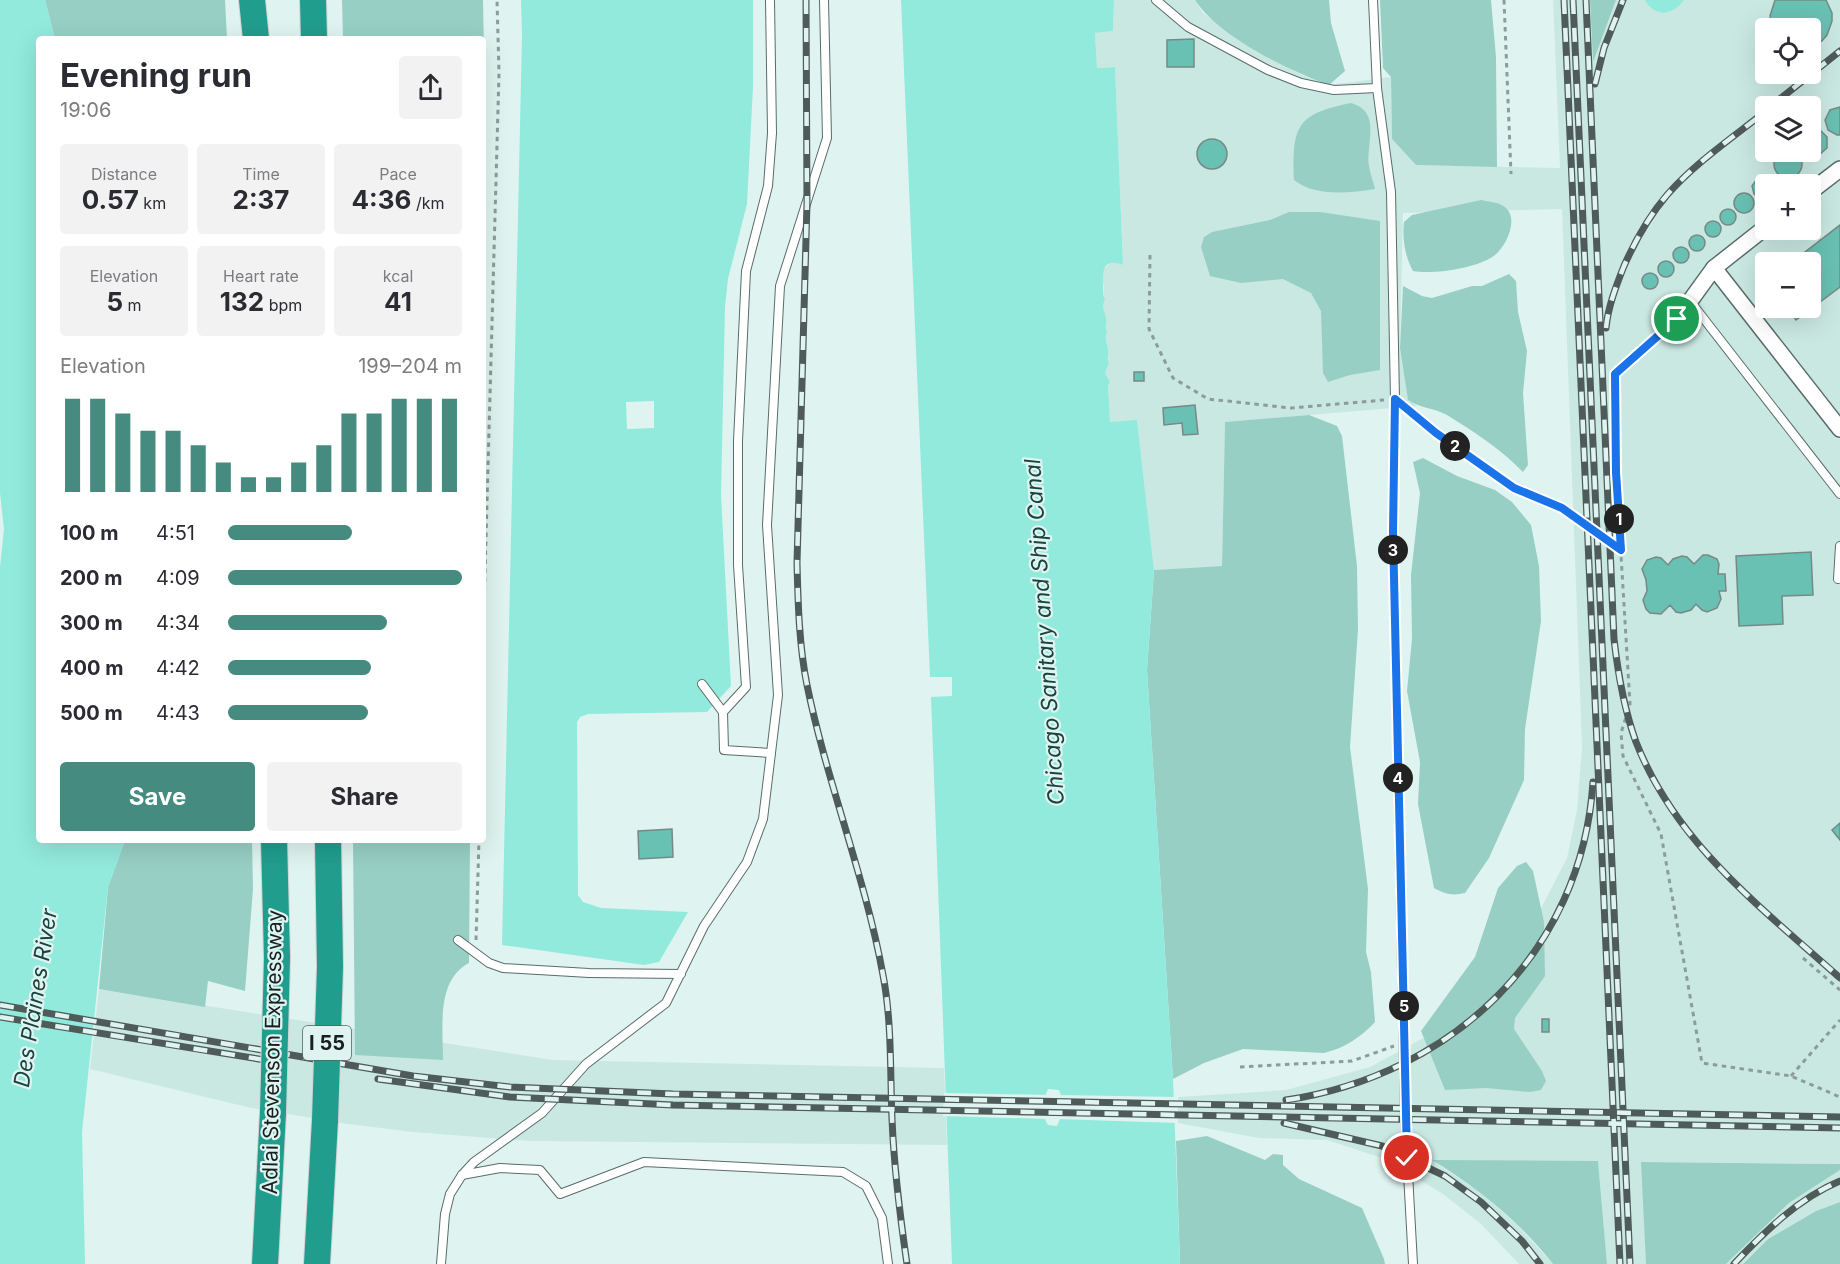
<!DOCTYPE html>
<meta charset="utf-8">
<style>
:root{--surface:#fff;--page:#f2f2f3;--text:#2b2b33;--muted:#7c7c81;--accent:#468b80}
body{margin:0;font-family:Inter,sans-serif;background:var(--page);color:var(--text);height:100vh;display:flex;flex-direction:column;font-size:22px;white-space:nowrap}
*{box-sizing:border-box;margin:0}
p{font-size:20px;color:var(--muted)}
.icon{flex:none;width:33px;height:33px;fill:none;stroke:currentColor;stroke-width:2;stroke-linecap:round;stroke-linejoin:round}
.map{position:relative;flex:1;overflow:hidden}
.details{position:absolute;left:36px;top:36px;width:450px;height:807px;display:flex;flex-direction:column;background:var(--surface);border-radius:6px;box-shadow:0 6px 24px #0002}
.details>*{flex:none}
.tools{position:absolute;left:1755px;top:18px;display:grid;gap:12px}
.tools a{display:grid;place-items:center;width:66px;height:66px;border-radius:6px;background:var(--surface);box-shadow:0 6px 24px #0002;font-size:30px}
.pin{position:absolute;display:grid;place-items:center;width:51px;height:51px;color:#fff;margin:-26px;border:3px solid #fff;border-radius:50%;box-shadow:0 2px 6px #0007}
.km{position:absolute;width:30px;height:30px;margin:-15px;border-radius:50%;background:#222;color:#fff;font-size:16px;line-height:30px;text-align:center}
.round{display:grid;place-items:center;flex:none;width:63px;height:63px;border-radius:6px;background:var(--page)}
.summary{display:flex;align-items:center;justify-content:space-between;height:102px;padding:0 24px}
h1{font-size:33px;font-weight:700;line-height:45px}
.figures{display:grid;grid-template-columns:repeat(3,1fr);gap:9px;height:102px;padding:6px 24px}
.figures div{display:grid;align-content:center;border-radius:6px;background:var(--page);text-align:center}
.figures b{font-size:26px;font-weight:700}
.figures small{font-size:16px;font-weight:400}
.figures p{font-size:16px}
.chart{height:168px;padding:12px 24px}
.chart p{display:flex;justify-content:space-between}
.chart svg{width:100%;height:108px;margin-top:6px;stroke:var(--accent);stroke-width:6}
.cta{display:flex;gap:12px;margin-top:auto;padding:12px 24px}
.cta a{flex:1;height:69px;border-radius:6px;background:var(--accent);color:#fff;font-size:24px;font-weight:700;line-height:69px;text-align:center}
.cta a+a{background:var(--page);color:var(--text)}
ul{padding:0 24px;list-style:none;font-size:20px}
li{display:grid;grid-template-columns:96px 72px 1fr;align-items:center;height:45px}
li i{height:15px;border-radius:8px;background:var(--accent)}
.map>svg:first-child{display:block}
.built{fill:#cae8e2;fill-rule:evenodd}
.green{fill:#97cfc5}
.water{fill:#91eadc;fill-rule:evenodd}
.pier{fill:#dff4f0}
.building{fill:#68c1b3;stroke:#778986;stroke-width:1.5}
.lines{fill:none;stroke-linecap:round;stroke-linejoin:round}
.service-casing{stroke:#5a6c69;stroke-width:10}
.minor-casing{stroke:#5a6c69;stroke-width:18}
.motorway-casing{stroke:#d1d2d2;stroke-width:28}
.path{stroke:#8c9c99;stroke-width:3;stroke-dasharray:4.5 4.5;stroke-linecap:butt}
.service{stroke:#fff;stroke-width:8}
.minor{stroke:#fff;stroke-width:15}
.motorway{stroke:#219d8e;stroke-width:26}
.rail-casing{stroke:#4f5b59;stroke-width:7}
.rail{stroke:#dff4f0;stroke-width:4.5;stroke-dasharray:14;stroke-linecap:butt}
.motorway-bridge-casing{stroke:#d1d2d2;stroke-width:28;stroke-linecap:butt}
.motorway-bridge{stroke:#219d8e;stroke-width:26}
.route-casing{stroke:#fff;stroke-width:12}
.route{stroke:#1a73e8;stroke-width:8}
.labels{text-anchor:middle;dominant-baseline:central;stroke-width:4.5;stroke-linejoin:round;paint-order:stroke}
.shield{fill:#dff4f0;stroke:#54605e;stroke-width:1.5}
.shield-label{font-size:20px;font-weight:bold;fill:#18201f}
.street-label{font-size:21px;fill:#18201f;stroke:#dff4f0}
.water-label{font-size:22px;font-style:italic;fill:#1a433d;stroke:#dff4f0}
</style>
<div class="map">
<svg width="1840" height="1264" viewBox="0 0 1840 1264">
<rect width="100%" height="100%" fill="#dff4f0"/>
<g class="built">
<path d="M1114 0H1195L1203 13 1242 42 1302 75 1329 85 1391 77 1392 139 1416 165 1560 168 1553 0H1590L1593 60 1616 0H1840V1164L1642 1162 1646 1264H1607L1598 1161H1433L1481 1192 1517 1225 1553 1264H1519L1481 1224 1443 1194 1385 1159 1327 1140 1259 1138 1178 1123V1097L1286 1090 1370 1067 1438 1030 1537 916 1567 858 1577 810 1582 747 1562 209 1403 213 1400 348 1408 399 1417 406 1225 422 1222 566 1154 570 1137 421 1110 422 1108 385 1110 382 1105 373 1109 363 1107 358 1108 350 1104 341 1107 332 1105 327 1106 318 1102 309 1104 287 1101 277 1102 271 1110 263 1117 262 1123 265 1115 67 1097 68 1095 33 1113 31ZM1766 28H1810V74H1766ZM1766 106H1810V152H1766ZM1766 184H1810V230H1766ZM1766 262H1810V308H1766Z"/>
<path d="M99 989 553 1060 944 1068 947 1145 531 1141 413 1132 348 1124 251 1108 90 1069Z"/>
<path d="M1840 1170V1202L1816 1211 1768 1239 1743 1264H1726L1789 1203Z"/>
</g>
<g class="green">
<path d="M45 0H225L227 39H55Z"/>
<path d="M342 0H483L486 153 483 292V39H343Z"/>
<path d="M1195 0H1329L1331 23 1345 71 1329 85C1288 70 1219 37 1195 0Z"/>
<path d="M1380 0H1491L1496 57 1497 167 1416 165 1392 139 1391 77 1383 68Z"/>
<path d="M1590 0H1616L1593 62Z"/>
<path d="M1351 103C1382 112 1366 142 1369 166 1370 173 1373 181 1375 189 1350 193 1315 197 1294 180 1292 125 1297 114 1351 103Z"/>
<path d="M1481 200C1490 202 1501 202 1507 209 1518 221 1506 246 1495 255 1479 268 1433 275 1413 271 1405 257 1402 238 1404 222L1412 215Z"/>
<path d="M1289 212H1320L1380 221V370L1350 375 1328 382 1323 373 1321 311 1311 293 1283 279 1241 283 1210 276 1201 247 1204 237 1212 232 1270 220Z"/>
<path d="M1509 274 1516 281 1518 312 1527 351 1523 393 1528 465 1523 472C1502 450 1473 431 1447 415 1434 408 1420 408 1408 400L1400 348 1403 286 1422 296 1432 298 1472 286H1482Z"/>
<path d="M1309 415 1337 426 1342 436 1357 566 1358 629 1350 747 1368 889 1366 952 1371 972 1375 1022C1361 1037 1345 1048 1324 1053L1243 1049 1204 1063 1173 1079 1147 670 1154 570 1222 566 1225 422Z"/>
<path d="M1423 458 1457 476 1495 490 1512 502 1531 525 1539 566 1541 621 1525 729 1524 780 1489 858 1465 893C1452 896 1445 894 1434 888L1418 804 1420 762 1407 691 1412 639 1411 575 1420 493 1413 462Z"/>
<path d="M125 840H252L253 889 245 991 208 981 205 1007 99 989 108 887Z"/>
<path d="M353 840H470L469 963C436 980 443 1028 443 1060L355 1055Z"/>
<path d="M1526 862 1533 871 1544 922 1545 976 1515 1018 1514 1029 1542 1071 1546 1081 1541 1090 1530 1092 1486 1088 1445 1090 1421 1031 1475 957 1498 888 1517 866Z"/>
<path d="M1207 1136 1265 1160 1273 1154 1283 1155V1165L1299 1179 1362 1208 1384 1259 1385 1264H1180L1176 1141Z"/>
<path d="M1432 1160 1598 1161 1607 1264H1553C1520 1222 1477 1187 1432 1160Z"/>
<path d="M1641 1162 1840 1164V1170L1789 1203 1726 1264H1646Z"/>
<path d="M1840 1202V1264H1743L1768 1239 1816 1211Z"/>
</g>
<g class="water">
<path d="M0 0H45L55 39H39V840H125L108 887 82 1132 85 1264H0V567L4 529 0 493Z"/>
<path d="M521 0H753V87L747 204 728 279 725 307 721 495 731 686 707 712 588 714 580 717 577 722 578 895 583 902 601 908 688 912 659 962 644 965 502 945 522 35ZM654 401V428L627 429 626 402Z"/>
<path d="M901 0H1114L1113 31 1095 33 1097 68 1115 67 1123 265C1097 255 1104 281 1103 295L1105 299C1101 308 1104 309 1106 318 1107 324 1104 325 1107 332 1104 341 1107 342 1108 350 1109 355 1106 357 1109 363L1105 373 1110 382 1108 385 1110 422 1137 420 1154 570 1147 670 1173 1079 1180 1264H952L931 697 952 696V677H930ZM1048 1089 1059 1090C1064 1102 1063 1114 1057 1126L1048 1125C1041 1114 1042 1101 1048 1089Z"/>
<path d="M1645 0H1684C1673 16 1654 17 1645 0Z"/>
</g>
<g class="pier">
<path d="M944 1093 1049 1095 1046 1116 1048 1119 943 1116Z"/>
<path d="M1058 1095 1177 1097 1178 1123 1057 1119Z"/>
</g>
<g class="building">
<path d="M1775 0H1826L1832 13V21L1827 35 1822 41 1810 47V28H1772L1770 16Z"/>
<path d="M1194 39V67H1167V40Z"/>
<path d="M1840 107V135H1837L1828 130 1825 120 1830 110Z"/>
<path d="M1810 128 1819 129 1827 137V148L1818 156H1812L1803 152H1810Z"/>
<circle cx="1212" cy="154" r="15"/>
<circle cx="1788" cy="164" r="14"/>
<path d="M1761 178 1770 181 1772 184H1766V198L1761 199 1754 194 1752 186 1757 179Z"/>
<circle cx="1744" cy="203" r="10"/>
<circle cx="1728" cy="217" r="8"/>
<circle cx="1713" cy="229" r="8"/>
<path d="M1840 225V287L1796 320 1787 308H1810V262H1792Z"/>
<circle cx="1697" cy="243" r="8"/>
<circle cx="1681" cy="255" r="8"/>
<circle cx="1666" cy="269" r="8"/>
<circle cx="1650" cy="281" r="8"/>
<rect x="1134" y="372" width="10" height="9"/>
<path d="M1195 405 1198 434 1183 435 1182 423 1164 425 1163 408Z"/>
<path d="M1811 552 1813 595 1782 596 1783 624 1739 626 1736 556Z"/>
<path d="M1703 555H1708L1717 559 1719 564 1718 574H1725L1726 591H1719L1721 599 1717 608 1707 612 1702 610 1696 604 1691 610 1681 613 1676 612 1670 605 1661 614 1650 613 1646 609 1643 600 1647 591 1646 580 1642 569 1647 560 1656 557 1661 558 1668 565 1673 559 1682 556 1687 557 1694 564Z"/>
<path d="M1840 823V840L1832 830Z"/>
<path d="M672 829 673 857 639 859 638 831Z"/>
<rect x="1542" y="1019" width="7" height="13"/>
</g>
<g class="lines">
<g class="service-casing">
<g id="service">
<path d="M770 0 772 133 768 186 746 271 738 441V565L746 687 723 712 724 750 771 753"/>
<path d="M1156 0 1188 27 1268 70 1301 83 1334 90 1377 88"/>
<path d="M1373 0 1377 88 1391 192 1395 399 1393 532 1405 1119 1413 1264"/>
<path d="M1690 301 1840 494"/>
<path d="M1838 579 1840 546"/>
<path d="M702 684 723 712"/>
<path d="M458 940 489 963 503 968 589 973 681 974"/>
<path d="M462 1175 500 1168 540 1170 560 1194 644 1162 843 1172 866 1186 882 1218 888 1264"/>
<path d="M441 1264 445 1214 450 1194 462 1175 474 1162 542 1113 586 1064 666 1003 704 926 747 862 763 819 778 695 767 525 780 286 827 138 824 0"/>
</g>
</g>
<g class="minor-casing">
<g id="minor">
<path d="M1810 192 1840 169"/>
<path d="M1714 268 1840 429"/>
<path d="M1677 319 1714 268 1766 227"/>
</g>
</g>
<g class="motorway-casing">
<g id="motorway">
<path d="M252 0 256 39"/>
<path d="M313 0 314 39"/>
<path d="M274 840 277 958"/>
<path d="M328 840 330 967"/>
<path d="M265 1264 273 1112"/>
<path d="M317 1264 325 1120"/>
</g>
</g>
<g class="path">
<path d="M1504 0 1511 174"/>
<path d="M1150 255 1149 329 1173 378 1208 399 1291 408 1384 400"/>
<path d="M1667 329 1615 374 1616 472 1630 704 1621 733 1623 756 1661 834 1702 1063 1791 1076 1840 1097"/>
<path d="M1405 407 1436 433 1514 488 1562 508 1621 550"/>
<path d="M483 645 499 73 497 0"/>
<path d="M476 940 479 840"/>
<path d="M1803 958 1840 990"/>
<path d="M1240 1067 1352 1061 1394 1046"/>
<path d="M1791 1076 1840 1020"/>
</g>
<use href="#service" class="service"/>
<use href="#minor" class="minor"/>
<use href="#motorway" class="motorway"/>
<g class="rail-casing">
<g id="rail">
<path d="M806 0 807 203 797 563C798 603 799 645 807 685 827 783 865 876 883 975 892 1022 890 1071 892 1119 894 1168 900 1216 907 1264"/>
<path d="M1564 0 1620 1264"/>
<path d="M1573 0 1630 1264"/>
<path d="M1586 0 1614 639C1618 674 1624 709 1636 742 1676 844 1761 907 1840 978"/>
<path d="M1595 84 1604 48 1623 0"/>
<path d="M1771 106 1840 51"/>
<path d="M1606 328C1608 307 1616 286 1624 266 1635 241 1649 216 1667 195 1695 163 1732 138 1766 111"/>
<path d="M0 1005 413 1076 510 1087 673 1094 1840 1117"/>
<path d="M0 1017 271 1061"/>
<path d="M378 1079 510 1097 673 1105 1840 1128"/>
<path d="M1286 1100C1452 1075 1582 953 1593 782"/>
<path d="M1284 1123 1382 1146 1445 1176 1481 1202 1522 1241 1540 1264"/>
<path d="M1734 1264C1764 1232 1799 1198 1840 1181"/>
</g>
</g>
<use href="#rail" class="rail"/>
<g class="motorway-bridge-casing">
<g id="motorway-bridge">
<path d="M273 1112 277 958"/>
<path d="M325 1120 330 967"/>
</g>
</g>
<use href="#motorway-bridge" class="motorway-bridge"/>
</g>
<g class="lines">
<g class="route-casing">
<path id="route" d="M1407 1158 1393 532 1395 399 1436 433 1514 488 1562 508 1621 550 1616 472 1615 374 1677 319"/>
</g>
<use href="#route" class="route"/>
</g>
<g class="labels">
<rect class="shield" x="303" y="1026" width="48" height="34" rx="4.5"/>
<g class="shield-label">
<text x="327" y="1043">I 55</text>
</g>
<g class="street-label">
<text transform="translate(272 1052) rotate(-89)">Adlai Stevenson Expressway</text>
</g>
<g class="water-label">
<text transform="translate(1044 632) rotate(-94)">Chicago Sanitary and Ship Canal</text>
<text transform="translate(35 998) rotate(-81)">Des Plaines River</text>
</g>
</g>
</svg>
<div class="tools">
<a><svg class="icon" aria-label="locate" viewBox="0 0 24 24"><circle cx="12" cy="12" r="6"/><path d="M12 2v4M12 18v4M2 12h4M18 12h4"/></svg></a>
<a><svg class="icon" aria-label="layers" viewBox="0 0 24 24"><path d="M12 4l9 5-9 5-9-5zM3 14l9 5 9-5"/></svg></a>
<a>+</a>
<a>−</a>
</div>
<div class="pin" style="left:1677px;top:319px;background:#1e9e55"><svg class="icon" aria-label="arrive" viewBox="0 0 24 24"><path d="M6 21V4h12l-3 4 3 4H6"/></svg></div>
<div class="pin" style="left:1407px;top:1158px;background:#d93025"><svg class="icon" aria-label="check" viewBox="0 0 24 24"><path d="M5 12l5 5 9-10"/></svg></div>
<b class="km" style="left:1619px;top:519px">1</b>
<b class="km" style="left:1455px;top:446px">2</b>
<b class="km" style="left:1393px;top:550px">3</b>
<b class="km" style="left:1398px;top:778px">4</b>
<b class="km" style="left:1404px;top:1006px">5</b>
<section class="details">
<div class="summary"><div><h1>Evening run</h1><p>19:06</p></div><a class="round"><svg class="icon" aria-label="share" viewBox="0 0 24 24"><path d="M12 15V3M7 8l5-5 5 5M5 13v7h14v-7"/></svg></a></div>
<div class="figures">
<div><p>Distance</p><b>0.57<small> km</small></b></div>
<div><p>Time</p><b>2:37</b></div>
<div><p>Pace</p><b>4:36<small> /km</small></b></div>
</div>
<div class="figures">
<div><p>Elevation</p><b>5<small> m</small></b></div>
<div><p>Heart rate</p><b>132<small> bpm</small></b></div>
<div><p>kcal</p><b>41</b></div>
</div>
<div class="chart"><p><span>Elevation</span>199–204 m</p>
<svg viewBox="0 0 160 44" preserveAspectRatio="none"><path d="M5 44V6M15 44V6M25 44V12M35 44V19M45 44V19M55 44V25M65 44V32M75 44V38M85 44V38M95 44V32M105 44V25M115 44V12M125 44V12M135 44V6M145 44V6M155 44V6"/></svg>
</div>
<ul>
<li><b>100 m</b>4:51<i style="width:53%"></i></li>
<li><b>200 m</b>4:09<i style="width:100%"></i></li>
<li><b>300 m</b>4:34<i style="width:68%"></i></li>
<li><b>400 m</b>4:42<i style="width:61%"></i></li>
<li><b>500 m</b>4:43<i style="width:60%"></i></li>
</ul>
<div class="cta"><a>Save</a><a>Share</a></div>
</section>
</div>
